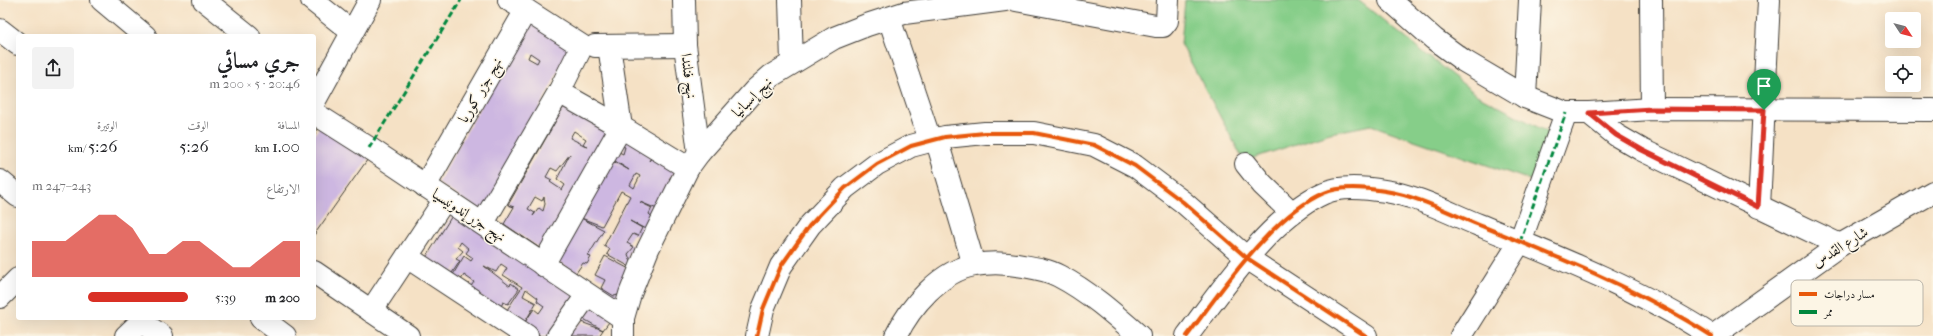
<!DOCTYPE html>
<html lang="ar">
<meta charset="utf-8">
<style>
:root{--surface:#fff;--page:#f2f2f2;--text:#202124;--muted:#757577;--accent:#d93025}
body{margin:0;font-family:"IM FELL French Canon",Amiri,serif;background:var(--page);color:var(--text);direction:rtl;height:100vh;display:flex;flex-direction:column;font-size:15px;white-space:nowrap}
*{box-sizing:border-box;margin:0}
p{font-size:13px;color:var(--muted)}
.icon{flex:none;width:22px;height:22px;fill:none;stroke:currentColor;stroke-width:2;stroke-linecap:round;stroke-linejoin:round}
.map{position:relative;flex:1;overflow:hidden;direction:ltr}
.details{position:absolute;left:16px;top:34px;width:300px;height:286px;display:flex;flex-direction:column;background:var(--surface);border-radius:4px;box-shadow:0 4px 16px #0002;direction:rtl}
.details>*{flex:none}
.needle{width:26px;rotate:126deg}
.tools{position:absolute;left:1885px;top:12px;display:grid;gap:8px}
.tools a{display:grid;place-items:center;width:36px;height:36px;border-radius:4px;background:var(--surface);box-shadow:0 4px 16px #0002;font-size:20px}
.pin{position:absolute;display:grid;place-items:center;width:34px;height:34px;color:#fff;margin:-41px -17px;border-radius:50% 50% 50% 0;rotate:-45deg;box-shadow:0 0 4px #0007}
.pin .icon{rotate:45deg}
.round{display:grid;place-items:center;flex:none;width:42px;height:42px;border-radius:4px;background:var(--page)}
.summary{display:flex;align-items:center;justify-content:space-between;height:68px;padding:0 16px}
h1{font-size:22px;font-weight:600;line-height:30px}
.metrics{display:grid;grid-template-columns:repeat(3,1fr);gap:6px;height:68px;padding:4px 16px}
.metrics div{display:grid;align-content:center}
.metrics b{font-size:17px;font-weight:600}
.metrics small{font-size:11px;font-weight:400}
.metrics p{font-size:11px}
.chart{height:112px;padding:8px 16px}
.chart p{display:flex;justify-content:space-between}
.chart svg{width:100%;height:72px;margin-top:4px;fill:var(--accent);opacity:.7}
ul{padding:0 16px;list-style:none;font-size:13px}
li{display:grid;grid-template-columns:64px 48px 1fr;align-items:center;height:30px}
li i{height:10px;border-radius:5px;background:var(--accent)}
.map>svg:first-child{display:block}
.green{fill:#86ce89;stroke:#517552}
.building{fill:#cdb7e1;fill-rule:evenodd}
.lines{fill:none;stroke-linecap:round;stroke-linejoin:round}
.minor-casing{stroke:#3d3a35;stroke-width:24}
.minor{stroke:#fff;stroke-width:22}
.quiet{stroke:#00873e;stroke-width:3;stroke-dasharray:6 3;stroke-linecap:butt}
.cycleway-casing{stroke:#fcf5e5;stroke-width:6}
.cycleway{stroke:#e8590c;stroke-width:4}
.route-casing{stroke:#fff;stroke-width:8}
.route{stroke:#d93025;stroke-width:5}
.labels{text-anchor:middle;dominant-baseline:central;stroke-width:3;stroke-linejoin:round;paint-order:stroke}
.street-label{font-size:15px;fill:#1c1c1c;stroke:#fcf5e5}
.key{fill:#fcf5e5;stroke:#b9b4a9;stroke-width:1}
.key-label{font-size:11px;fill:#1c1c1c}
</style>
<div class="map">
<svg width="1933" height="336" viewBox="0 0 1933 336">
<rect width="100%" height="100%" fill="#fcf5e5"/>
<filter id="ink" filterUnits="userSpaceOnUse"><feTurbulence type="fractalNoise" baseFrequency=".025" numOctaves="2"/><feDisplacementMap in="SourceGraphic" scale="8" xChannelSelector="R" yChannelSelector="G"/><feConvolveMatrix kernelMatrix="1 2 1 2 8 2 1 2 1" color-interpolation-filters="sRGB"/></filter>
<filter id="wash" filterUnits="userSpaceOnUse"><feTurbulence type="fractalNoise" baseFrequency=".012" numOctaves="4" result="noise"/><feDisplacementMap in="SourceGraphic" scale="16" xChannelSelector="R" yChannelSelector="G"/><feGaussianBlur stdDeviation="0.9" result="paint"/><feColorMatrix in="noise" values="0 0 0 0 0 0 0 0 0 0 0 0 0 0 0 0 0 1.4 0 .05"/><feComposite in="paint" operator="in"/></filter>
<g filter="url(#wash)">
<rect width="100%" height="100%" fill="#f5e1c5"/>
<path class="green" d="M1185 0H1358L1477 95 1549 133 1533 181 1371 125 1330 133 1244 161 1181 44Z"/>
<g id="blocks">
<g class="building">
<path d="M529 20 572 44 486 214 438 183ZM530 53 539 59 537 63 528 58Z"/>
<path d="M567 101 618 130 547 253 504 224 514 207 508 205ZM574 131 586 139 583 144 588 147 570 138ZM570 154 557 179 565 185 562 190 550 182 552 180 546 177 551 168 557 171ZM535 197 542 201 544 197 545 204 543 211 539 208 533 216 535 213 528 209Z"/>
<path d="M321 125 370 156 314 235V135Z"/>
<path d="M624 134 656 150 649 161 653 156 677 169 669 179 676 184 662 211 640 202 652 208 649 214 657 221 653 233 630 221 642 228 638 236 633 234 627 243 634 247 628 254 630 260 642 265 639 272 607 254 610 249 604 246 630 196 621 191 602 226 581 218 604 230 588 256 591 257 587 264 583 263 576 273 555 259 609 159 629 170 612 159 617 151 623 154 625 147 618 145ZM636 174 640 176 634 188 630 185Z"/>
<path d="M455 211 579 296 552 336H537L505 313 522 287 503 275 507 268 501 264 496 272 484 266 510 286 511 283 519 289 508 304 503 302 500 309 469 289 474 282 464 275 459 283 451 278 464 256 471 261 473 258 466 253 469 249 461 242 458 247 463 251 456 259 460 261 450 276 425 259ZM526 289 538 298 537 301 544 306 539 313 534 309 525 322 536 303 523 296Z"/>
<path d="M605 256 631 270 618 295 614 296 601 288 605 280 595 275Z"/>
<path d="M589 304 612 318 603 330 580 317Z"/>
<path d="M581 322 603 330 599 336H566Z"/>
</g>
</g>
</g>
<g filter="url(#ink)">
<use href="#blocks" fill-opacity="0" stroke="#3d3a35" stroke-width="1"/>
<g class="lines">
<g class="minor-casing">
<g id="minor">
<path d="M102 0 145 36"/>
<path d="M204 0 249 36"/>
<path d="M312 0 352 32"/>
<path d="M684 0 685 45 699 153"/>
<path d="M790 0 792 62"/>
<path d="M1016 0 1156 26H1163L1167 21 1168 0"/>
<path d="M1390 0 1434 39 1464 61 1525 97 1566 113H1589L1652 109 1933 110"/>
<path d="M1651 0 1652 109"/>
<path d="M889 18 930 140"/>
<path d="M0 30 18 44"/>
<path d="M595 46 685 45"/>
<path d="M609 46 621 127 688 168"/>
<path d="M1525 97 1530 0"/>
<path d="M314 102 370 0"/>
<path d="M314 113 369 148 623 318"/>
<path d="M1589 113 1616 135 1642 150 1840 245"/>
<path d="M936 138 974 265"/>
<path d="M1246 164 1262 184 1292 213"/>
<path d="M0 181 18 196"/>
<path d="M425 186 526 10 509 0"/>
<path d="M1759 207 1769 0"/>
<path d="M483 223 559 92 582 46 526 10"/>
<path d="M407 257 527 336"/>
<path d="M543 265 621 127 559 92"/>
<path d="M314 272 408 336"/>
<path d="M0 297 18 279"/>
<path d="M371 311 445 199"/>
<path d="M261 318 285 336"/>
<path d="M141 322 162 336"/>
<path d="M126 336 145 318"/>
<path d="M558 336 587 295"/>
<path d="M623 336V318L630 294 648 249 688 168 699 153 755 90 771 76 834 38 867 25 904 13 1005 0"/>
<path d="M757 336 763 309 781 266 810 225 845 188 877 164 911 146 945 137 985 133H1034L1094 145 1135 166 1183 202 1247 258 1366 336"/>
<path d="M896 336C910 307 941 270 975 265 991 262 1008 263 1023 266 1035 268 1048 270 1059 276 1088 291 1114 314 1139 336"/>
<path d="M1187 336C1221 291 1271 216 1324 193 1341 185 1367 188 1385 191 1418 196 1449 213 1479 225 1558 257 1641 290 1712 336"/>
<path d="M1461 336 1520 242 1566 113"/>
<path d="M1713 336 1840 245 1933 192"/>
</g>
</g>
<use href="#minor" class="minor"/>
<g class="quiet">
<path d="M369 148 461 0"/>
<path d="M1520 242 1566 113"/>
</g>
<g class="cycleway-casing">
<g id="cycleway">
<path d="M757 336 763 309 781 266 810 225 845 188 877 164 911 146 945 137 985 133H1034L1094 145 1135 166 1183 202 1247 258 1366 336"/>
<path d="M1187 336C1221 291 1271 216 1324 193 1341 185 1367 188 1385 191 1418 196 1449 213 1479 225 1558 257 1641 290 1712 336"/>
</g>
</g>
<use href="#cycleway" class="cycleway"/>
</g>
</g>
<g class="lines" filter="url(#ink)">
<g class="route-casing">
<path id="route" d="M1652 109 1764 110 1758 207 1642 150 1616 135 1589 113Z"/>
</g>
<use href="#route" class="route"/>
</g>
<g class="labels">
<g class="street-label">
<text transform="translate(689 76) rotate(83)">نهج فنلندا</text>
<text transform="translate(480 90) rotate(-60)">نهج جزر كوريا</text>
<text transform="translate(752 97) rotate(-45)">نهج إسبانيا</text>
<text transform="translate(469 215) rotate(33)">نهج جزر إندونيسيا</text>
<text transform="translate(1840 247) rotate(-32)">شارع القدس</text>
</g>
</g>
<rect x="1791" y="280" width="132" height="46" rx="6" class="key"/>
<rect x="1799" y="292" width="18" height="4" fill="#e8590c"/>
<rect x="1799" y="310" width="18" height="4" fill="#00873e"/>
<g class="key-label">
<text x="1824" y="298">مسار دراجات</text>
<text x="1824" y="316">ممر</text>
</g>
</svg>
<div class="tools">
<a><svg class="needle" viewBox="-14 -14 28 28"><path d="M0-13l5 13h-10z" fill="#e53935"/><path d="M0 13l5-13h-10z" fill="#757577"/></svg></a>
<a><svg class="icon" aria-label="locate" viewBox="0 0 24 24"><circle cx="12" cy="12" r="6"/><path d="M12 2v4M12 18v4M2 12h4M18 12h4"/></svg></a>
</div>
<div class="pin" style="left:1764px;top:110px;background:#1e9e55"><svg class="icon" aria-label="arrive" viewBox="0 0 24 24"><path d="M6 21V4h12l-3 4 3 4H6"/></svg></div>
<section class="details">
<div class="summary"><div><h1>جري مسائي</h1><p>20:46 · 5 × 200 m</p></div><a class="round"><svg class="icon" aria-label="share" viewBox="0 0 24 24"><path d="M12 15V3M7 8l5-5 5 5M5 13v7h14v-7"/></svg></a></div>
<div class="metrics">
<div><p>المسافة</p><b>1.00<small> km</small></b></div>
<div><p>الوقت</p><b>5:26</b></div>
<div><p>الوتيرة</p><b>5:26<small> /km</small></b></div>
</div>
<div class="chart"><p><span>الارتفاع</span>243–247 m</p>
<svg viewBox="0 0 160 44" preserveAspectRatio="none"><path d="M0 44V22L10 22L20 22L30 14L40 6L50 6L60 14L70 30L80 30L90 22L100 22L110 30L120 38L130 38L140 30L150 22L160 22V44z"/></svg>
</div>
<ul>
<li><b>200 m</b>5:39<i style="width:64%"></i></li>
</ul>
</section>
</div>
